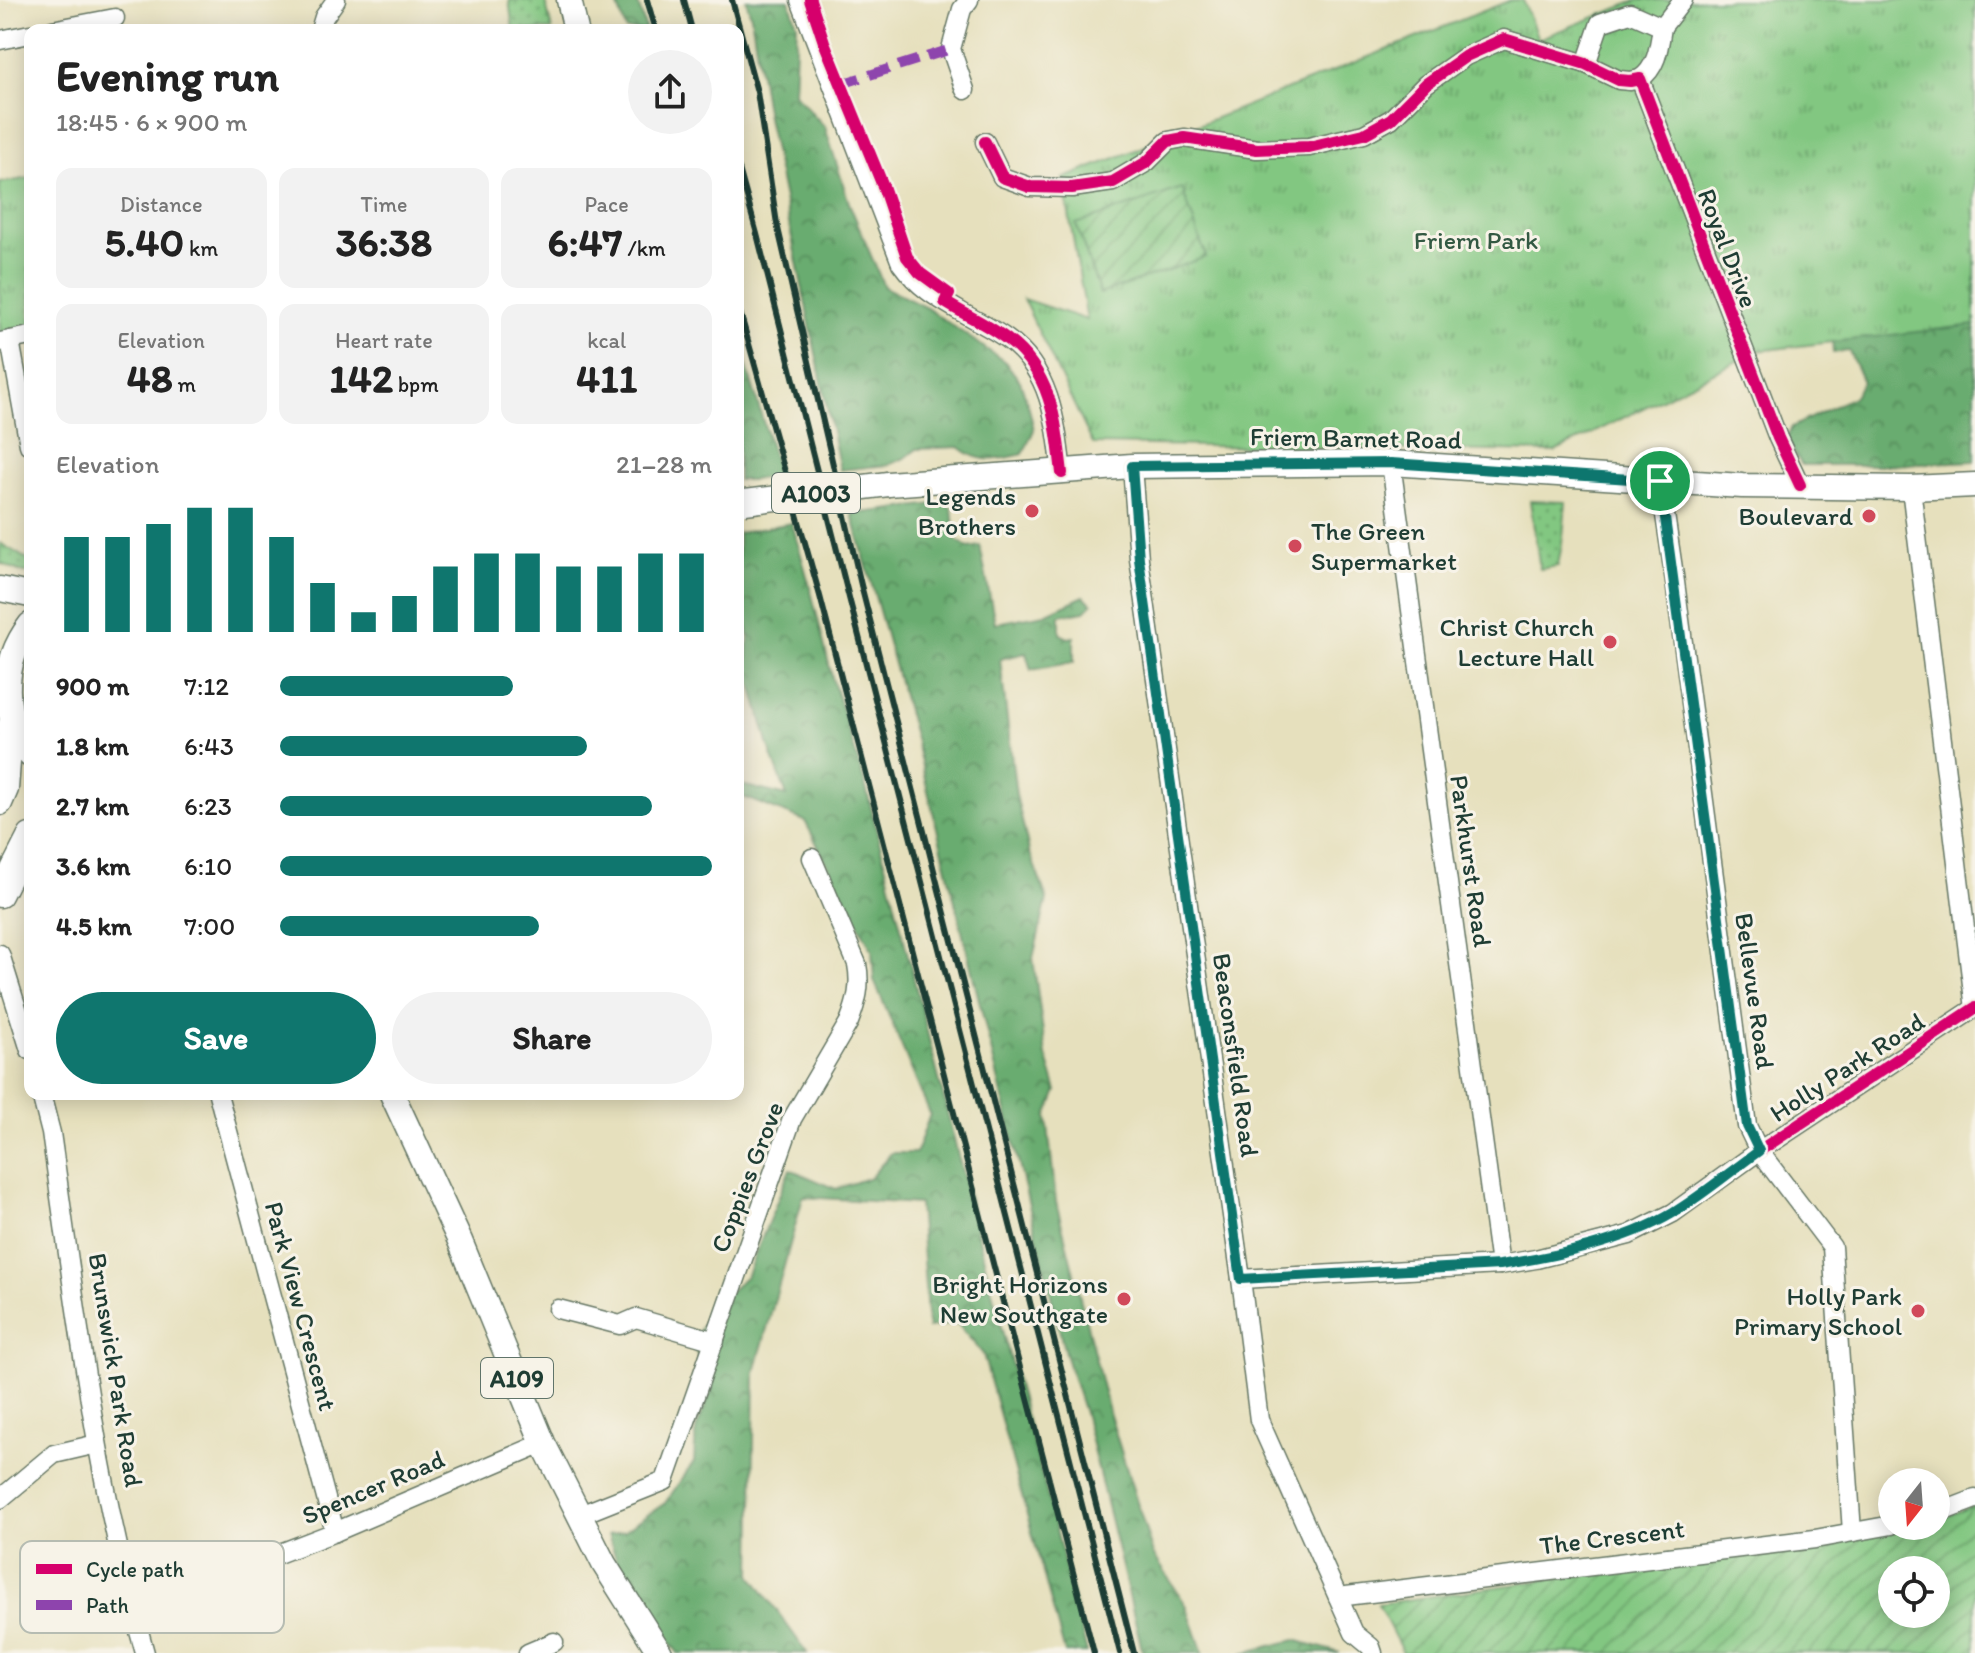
<!DOCTYPE html>
<meta charset="utf-8">
<style>
:root{--surface:#fff;--page:#f2f2f2;--text:#222;--muted:#767676;--accent:#0f766e}
body{margin:0;font-family:Itim,sans-serif;background:var(--page);color:var(--text);height:100vh;display:flex;flex-direction:column;font-size:30px;white-space:nowrap}
*{box-sizing:border-box;margin:0}
p{font-size:26px;color:var(--muted)}
.icon{flex:none;width:44px;height:44px;fill:none;stroke:currentColor;stroke-width:2;stroke-linecap:round;stroke-linejoin:round}
.map{position:relative;flex:1;overflow:hidden}
.sheet{position:absolute;left:24px;top:24px;width:720px;height:1076px;display:flex;flex-direction:column;background:var(--surface);border-radius:16px;box-shadow:0 4px 20px #0003}
.sheet>*{flex:none}
.needle{width:52px;rotate:197deg}
.fabs{position:absolute;left:1878px;top:1468px;display:grid;gap:16px}
.fabs a{display:grid;place-items:center;width:72px;height:72px;border-radius:50%;background:var(--surface);box-shadow:0 4px 20px #0003;font-size:40px}
.pin{position:absolute;display:grid;place-items:center;width:68px;height:68px;color:#fff;margin:-34px;border:4px solid #fff;border-radius:50%;box-shadow:0 2px 8px #0007}
.round{display:grid;place-items:center;flex:none;width:84px;height:84px;border-radius:42px;background:var(--page)}
.overview{display:flex;align-items:center;justify-content:space-between;height:136px;padding:0 32px}
h1{font-size:44px;font-weight:700;line-height:60px}
.figures{display:grid;grid-template-columns:repeat(3,1fr);gap:12px;height:136px;padding:8px 32px}
.figures div{display:grid;align-content:center;border-radius:16px;background:var(--page);text-align:center}
.figures b{font-size:40px;font-weight:700}
.figures small{font-size:22px;font-weight:400}
.figures p{font-size:22px}
.chart{height:224px;padding:16px 32px}
.chart p{display:flex;justify-content:space-between}
.chart svg{width:100%;height:144px;margin-top:8px;stroke:var(--accent);stroke-width:6}
.primary-button{display:flex;gap:16px;margin-top:auto;padding:16px 32px}
.primary-button a{flex:1;height:92px;border-radius:48px;background:var(--accent);color:#fff;font-size:32px;font-weight:700;line-height:92px;text-align:center}
.primary-button a+a{background:var(--page);color:var(--text)}
ul{padding:0 32px;list-style:none;font-size:26px}
li{display:grid;grid-template-columns:128px 96px 1fr;align-items:center;height:60px}
li i{height:20px;border-radius:10px;background:var(--accent)}
.map>svg:first-child{display:block}
.grass{fill:url(#grass-dots);stroke:#50825a;stroke-width:2}
.forest{fill:url(#forest-crowns);stroke:#447452;stroke-width:2}
.park{fill:url(#park-tufts);stroke:#50825a;stroke-width:2}
.garden{fill:url(#garden-furrows);stroke:#50825a;stroke-width:2;fill-rule:evenodd}
.lines{fill:none;stroke-linecap:round;stroke-linejoin:round}
.minor-casing{stroke:#657664;stroke-width:21}
.major-casing{stroke:#657664;stroke-width:27}
.minor{stroke:#fff;stroke-width:18}
.major{stroke:#fff;stroke-width:24}
.rail{stroke:#1f3d34;stroke-width:6}
.major-bridge-casing{stroke:#657664;stroke-width:27;stroke-linecap:butt}
.major-bridge{stroke:#fff;stroke-width:24}
.quiet{stroke:#8e44ad;stroke-width:10;stroke-dasharray:20 10;stroke-linecap:butt}
.cycleway-casing{stroke:#f7f3e8;stroke-width:17}
.cycleway{stroke:#d6006c;stroke-width:12}
.route-casing{stroke:#fff;stroke-width:16}
.route{stroke:#0f766e;stroke-width:10}
.poi-dot{fill:#d1495b;stroke:#f7f3e8;stroke-width:3}
.labels{text-anchor:middle;dominant-baseline:central;stroke-width:6;stroke-linejoin:round;paint-order:stroke}
.shield{fill:#f7f3e8;stroke:#60746a;stroke-width:2}
.shield-label{font-size:24px;font-weight:bold;fill:#1f3d34}
.park-label{font-size:26px;fill:#335943;stroke:#f7f3e8}
.street-label{font-size:26px;fill:#1f3d34;stroke:#f7f3e8}
.poi-label{font-size:26px;fill:#1f3d34;stroke:#f7f3e8;text-anchor:end}
.key{fill:#f7f3e8;stroke:#b6bcb2;stroke-width:2}
.key-label{font-size:22px;fill:#1f3d34}
</style>
<div class="map">
<svg width="1975" height="1653" viewBox="0 0 1975 1653">
<defs>
<pattern id="grass-dots" width="8" height="8" patternUnits="userSpaceOnUse" patternTransform="scale(2)"><rect width="8" height="8" fill="#82c781"/><path d="M2 2h.1M6 6h.1" fill="none" stroke="#6aa36a" stroke-width="1.8" stroke-linecap="round"/></pattern>
<pattern id="forest-crowns" width="20" height="18" patternUnits="userSpaceOnUse" patternTransform="scale(2)"><rect width="20" height="18" fill="#69ac6f"/><path d="M2 6a3 3 0 1 1 6 0M12 15a3 3 0 1 1 6 0" fill="none" stroke="#568d5c"/></pattern>
<pattern id="park-tufts" width="24" height="20" patternUnits="userSpaceOnUse" patternTransform="scale(2)"><rect width="24" height="20" fill="#82c781"/><path d="M3 7l-1-3M5 7V3M7 7l1-3M15 17l-1-3M17 17v-4M19 17l1-3" fill="none" stroke="#6aa36a"/></pattern>
<pattern id="garden-furrows" width="10" height="10" patternUnits="userSpaceOnUse" patternTransform="scale(2)"><rect width="10" height="10" fill="#82c781"/><path d="M-1 1l2-2M0 10L10 0M9 11l2-2" fill="none" stroke="#6aa36a"/></pattern>
</defs>
<rect width="100%" height="100%" fill="#f7f3e8"/>
<filter id="ink" filterUnits="userSpaceOnUse"><feTurbulence type="fractalNoise" baseFrequency=".0125" numOctaves="2"/><feDisplacementMap in="SourceGraphic" scale="16" xChannelSelector="R" yChannelSelector="G"/><feConvolveMatrix kernelMatrix="1 2 1 2 8 2 1 2 1" color-interpolation-filters="sRGB"/></filter>
<filter id="wash" filterUnits="userSpaceOnUse"><feTurbulence type="fractalNoise" baseFrequency=".006" numOctaves="4" result="noise"/><feDisplacementMap in="SourceGraphic" scale="32" xChannelSelector="R" yChannelSelector="G"/><feGaussianBlur stdDeviation="1.8" result="paint"/><feColorMatrix in="noise" values="0 0 0 0 0 0 0 0 0 0 0 0 0 0 0 0 0 1.4 0 .05"/><feComposite in="paint" operator="in"/></filter>
<g filter="url(#wash)">
<rect width="100%" height="100%" fill="#e6e0bd"/>
<g class="grass">
<path d="M509 0H545L552 30H513Z"/>
<path d="M1530 501 1566 502 1563 537 1558 566 1540 569Z"/>
<path d="M0 543 30 561V573H24L0 563Z"/>
</g>
<g class="forest">
<path d="M616 0H637L646 30H626Z"/>
<path d="M746 0H789L797 24 794 93 825 127 849 203 884 287 927 308 1005 362 1020 381 1029 408 1034 430 1023 454C997 460 981 465 959 447L917 449 905 458 888 465 840 470 767 117 751 16Z"/>
<path d="M1975 309V461L1885 465H1802L1786 440 1792 427 1853 397 1863 382 1849 351 1833 353 1832 336Z"/>
<path d="M738 337 779 475 752 480H738Z"/>
<path d="M943 503 952 508 955 539 969 548 980 546 995 623 1045 614 1084 596 1092 604 1085 611 1060 615V634L1068 638 1074 637V662L1031 670 1026 653 1000 659 1016 795 1029 851 1047 899 1033 958 1046 1055 1057 1091 1047 1116 1056 1202 1109 1412 1153 1554 1186 1605 1203 1653H1143L1085 1416 1066 1357 917 746 852 514Z"/>
<path d="M792 523 810 587 833 681 865 784 999 1319 1045 1486 1087 1653H1065L983 1354 957 1323 928 1328 919 1204 803 1197 755 1372 752 1576 807 1653H678L623 1578 608 1535 624 1531 665 1503 694 1462 696 1429 713 1388 692 1344 711 1309 747 1275 790 1169 836 1189 871 1177 891 1153H916L930 1114 874 980 872 950 805 821 738 795V784L787 796 769 747 747 667 749 636 738 586V533Z"/>
<path d="M1295 1640 1340 1653H1242Z"/>
</g>
<g class="park">
<path d="M1511 0H1523L1538 39 1639 0H1975V325L1757 351 1555 452 1093 444 1023 299 1087 320 1063 179Z"/>
<path d="M30 178V339L0 344V183Z"/>
</g>
<g class="garden">
<path d="M1182 188 1206 257 1100 294 1076 224Z"/>
<path d="M1975 1505V1653H1403L1378 1604 1919 1526H1936V1520ZM1892 1570H1936V1614H1892Z"/>
</g>
</g>
<g filter="url(#ink)">
<g class="lines">
<g class="minor-casing">
<g id="minor">
<path d="M800 0 901 263C919 288 937 298 963 313 978 322 993 329 1007 339 1051 370 1056 423 1062 473"/>
<path d="M52 30 115 18"/>
<path d="M320 30 324 17 336 0"/>
<path d="M0 40 30 34"/>
<path d="M1586 64 1600 23 1630 13 1662 27 1683 0"/>
<path d="M1640 79C1657 68 1659 47 1662 27"/>
<path d="M965 90 951 49 962 9 969 0"/>
<path d="M985 142 1002 177 1030 187 1072 188 1113 182 1147 162 1168 141 1184 138 1257 149 1309 147 1364 134 1391 119 1426 84 1466 56 1504 39 1586 64 1619 80 1630 81 1640 79 1778 438 1800 485"/>
<path d="M10 340 29 445"/>
<path d="M0 342 30 336"/>
<path d="M1391 463 1500 1265"/>
<path d="M1132 466 1139 559 1241 1279 1259 1420 1354 1633 1371 1647 1373 1653"/>
<path d="M1660 481 1675 582 1747 1126 1759 1151 1832 1247 1852 1532"/>
<path d="M1911 488 1975 1009"/>
<path d="M0 954 30 1050"/>
<path d="M41 1094 51 1133C76 1307 96 1483 145 1653"/>
<path d="M218 1094 335 1532"/>
<path d="M1241 1279 1500 1265 1536 1259 1629 1235 1673 1213 1759 1151 1975 1008"/>
<path d="M558 1309 620 1325 636 1318 715 1341"/>
<path d="M0 1499 54 1454 97 1444"/>
<path d="M1936 1514 1975 1499"/>
<path d="M580 1515 665 1481 792 1119 849 1022C857 1002 861 985 857 964L812 858"/>
<path d="M1338 1597 1815 1539 1892 1525"/>
<path d="M132 1610 335 1532 543 1443"/>
<path d="M528 1653 554 1642"/>
</g>
</g>
<g class="major-casing">
<g id="major">
<path d="M569 0 576 30"/>
<path d="M888 484 1132 466 1391 463 1742 486 1911 488 1975 485"/>
<path d="M0 589 30 595"/>
<path d="M30 625C0 664 1 715 30 755"/>
<path d="M0 803 6 789 11 723"/>
<path d="M0 895 30 836"/>
<path d="M392 1094 460 1241 543 1443 604 1564 660 1653"/>
</g>
</g>
<use href="#minor" class="minor"/>
<use href="#major" class="major"/>
<g class="rail">
<path d="M647 0 656 30"/>
<path d="M684 0 692 30"/>
<path d="M732 0 757 92 777 224 861 585 1134 1653"/>
<path d="M738 165 757 234 846 586 1120 1653"/>
<path d="M738 305 820 596 1094 1653"/>
</g>
<g class="major-bridge-casing">
<path id="major-bridge" d="M745 502 888 484"/>
</g>
<use href="#major-bridge" class="major-bridge"/>
<path class="quiet" d="M841 84 951 49"/>
<g class="cycleway-casing">
<g id="cycleway">
<path d="M810 0 824 42 883 186 907 257 920 273 949 294 945 302C965 315 989 325 1008 340 1052 373 1056 423 1062 473"/>
<path d="M985 142 1002 177 1030 187 1072 188 1113 182 1147 162 1168 141 1184 138 1257 149 1309 147 1364 134 1391 119 1426 84 1466 56 1504 39 1586 64 1619 80 1630 81 1640 79 1778 438 1800 485"/>
<path d="M1132 466 1139 559 1241 1279 1500 1265 1536 1259 1629 1235 1673 1213 1759 1151 1975 1008"/>
</g>
</g>
<use href="#cycleway" class="cycleway"/>
</g>
</g>
<g class="lines" filter="url(#ink)">
<g class="route-casing">
<path id="route" d="M1391 463 1660 481 1747 1126 1759 1151C1731 1171 1703 1195 1673 1213 1625 1242 1556 1256 1500 1265L1241 1279 1139 559 1132 466Z"/>
</g>
<use href="#route" class="route"/>
</g>
<g class="poi-dot">
<circle cx="1032" cy="511" r="8"/>
<circle cx="1869" cy="516" r="8"/>
<circle cx="1295" cy="546" r="8"/>
<circle cx="1610" cy="642" r="8"/>
<circle cx="1124" cy="1299" r="8"/>
<circle cx="1918" cy="1311" r="8"/>
</g>
<g class="labels">
<g class="shield">
<rect x="772" y="473" width="88" height="40" rx="6"/>
<rect x="481" y="1358" width="72" height="40" rx="6"/>
</g>
<g class="shield-label">
<text x="816" y="493">A1003</text>
<text x="517" y="1378">A109</text>
</g>
<g class="park-label">
<text x="1476" y="240">Friern Park</text>
</g>
<g class="street-label">
<text transform="translate(1728 248) rotate(69)">Royal Drive</text>
<text transform="translate(1356 438) rotate(1)">Friern Barnet Road</text>
<text transform="translate(1471 861) rotate(82)">Parkhurst Road</text>
<text transform="translate(1755 991) rotate(82)">Bellevue Road</text>
<text transform="translate(1236 1055) rotate(82)">Beaconsfield Road</text>
<text transform="translate(1847 1067) rotate(-33)">Holly Park Road</text>
<text transform="translate(747 1177) rotate(-69)">Coppies Grove</text>
<text transform="translate(301 1306) rotate(75)">Park View Crescent</text>
<text transform="translate(116 1370) rotate(81)">Brunswick Park Road</text>
<text transform="translate(373 1487) rotate(-23)">Spencer Road</text>
<text transform="translate(1612 1537) rotate(-7)">The Crescent</text>
</g>
<g class="poi-label">
<text x="1016" y="496">Legends<tspan x="1016" dy="30">Brothers</tspan></text>
<text x="1853" y="516">Boulevard</text>
<text x="1311" y="531" text-anchor="start">The Green<tspan x="1311" dy="30">Supermarket</tspan></text>
<text x="1594" y="627">Christ Church<tspan x="1594" dy="30">Lecture Hall</tspan></text>
<text x="1108" y="1284">Bright Horizons<tspan x="1108" dy="30">New Southgate</tspan></text>
<text x="1902" y="1296">Holly Park<tspan x="1902" dy="30">Primary School</tspan></text>
</g>
</g>
<rect x="20" y="1541" width="264" height="92" rx="12" class="key"/>
<rect x="36" y="1564" width="36" height="10" fill="#d6006c"/>
<rect x="36" y="1600" width="36" height="10" fill="#8e44ad"/>
<g class="key-label">
<text x="86" y="1577">Cycle path</text>
<text x="86" y="1613">Path</text>
</g>
</svg>
<div class="fabs">
<a><svg class="needle" viewBox="-14 -14 28 28"><path d="M0-13l5 13h-10z" fill="#e53935"/><path d="M0 13l5-13h-10z" fill="#767676"/></svg></a>
<a><svg class="icon" aria-label="locate" viewBox="0 0 24 24"><circle cx="12" cy="12" r="6"/><path d="M12 2v4M12 18v4M2 12h4M18 12h4"/></svg></a>
</div>
<div class="pin" style="left:1660px;top:481px;background:#1e9e55"><svg class="icon" aria-label="arrive" viewBox="0 0 24 24"><path d="M6 21V4h12l-3 4 3 4H6"/></svg></div>
<section class="sheet">
<div class="overview"><div><h1>Evening run</h1><p>18:45 · 6 × 900 m</p></div><a class="round"><svg class="icon" aria-label="share" viewBox="0 0 24 24"><path d="M12 15V3M7 8l5-5 5 5M5 13v7h14v-7"/></svg></a></div>
<div class="figures">
<div><p>Distance</p><b>5.40<small> km</small></b></div>
<div><p>Time</p><b>36:38</b></div>
<div><p>Pace</p><b>6:47<small> /km</small></b></div>
</div>
<div class="figures">
<div><p>Elevation</p><b>48<small> m</small></b></div>
<div><p>Heart rate</p><b>142<small> bpm</small></b></div>
<div><p>kcal</p><b>411</b></div>
</div>
<div class="chart"><p><span>Elevation</span>21–28 m</p>
<svg viewBox="0 0 160 44" preserveAspectRatio="none"><path d="M5 44V15M15 44V15M25 44V11M35 44V6M45 44V6M55 44V15M65 44V29M75 44V38M85 44V33M95 44V24M105 44V20M115 44V20M125 44V24M135 44V24M145 44V20M155 44V20"/></svg>
</div>
<ul>
<li><b>900 m</b>7:12<i style="width:54%"></i></li>
<li><b>1.8 km</b>6:43<i style="width:71%"></i></li>
<li><b>2.7 km</b>6:23<i style="width:86%"></i></li>
<li><b>3.6 km</b>6:10<i style="width:100%"></i></li>
<li><b>4.5 km</b>7:00<i style="width:60%"></i></li>
</ul>
<div class="primary-button"><a>Save</a><a>Share</a></div>
</section>
</div>
